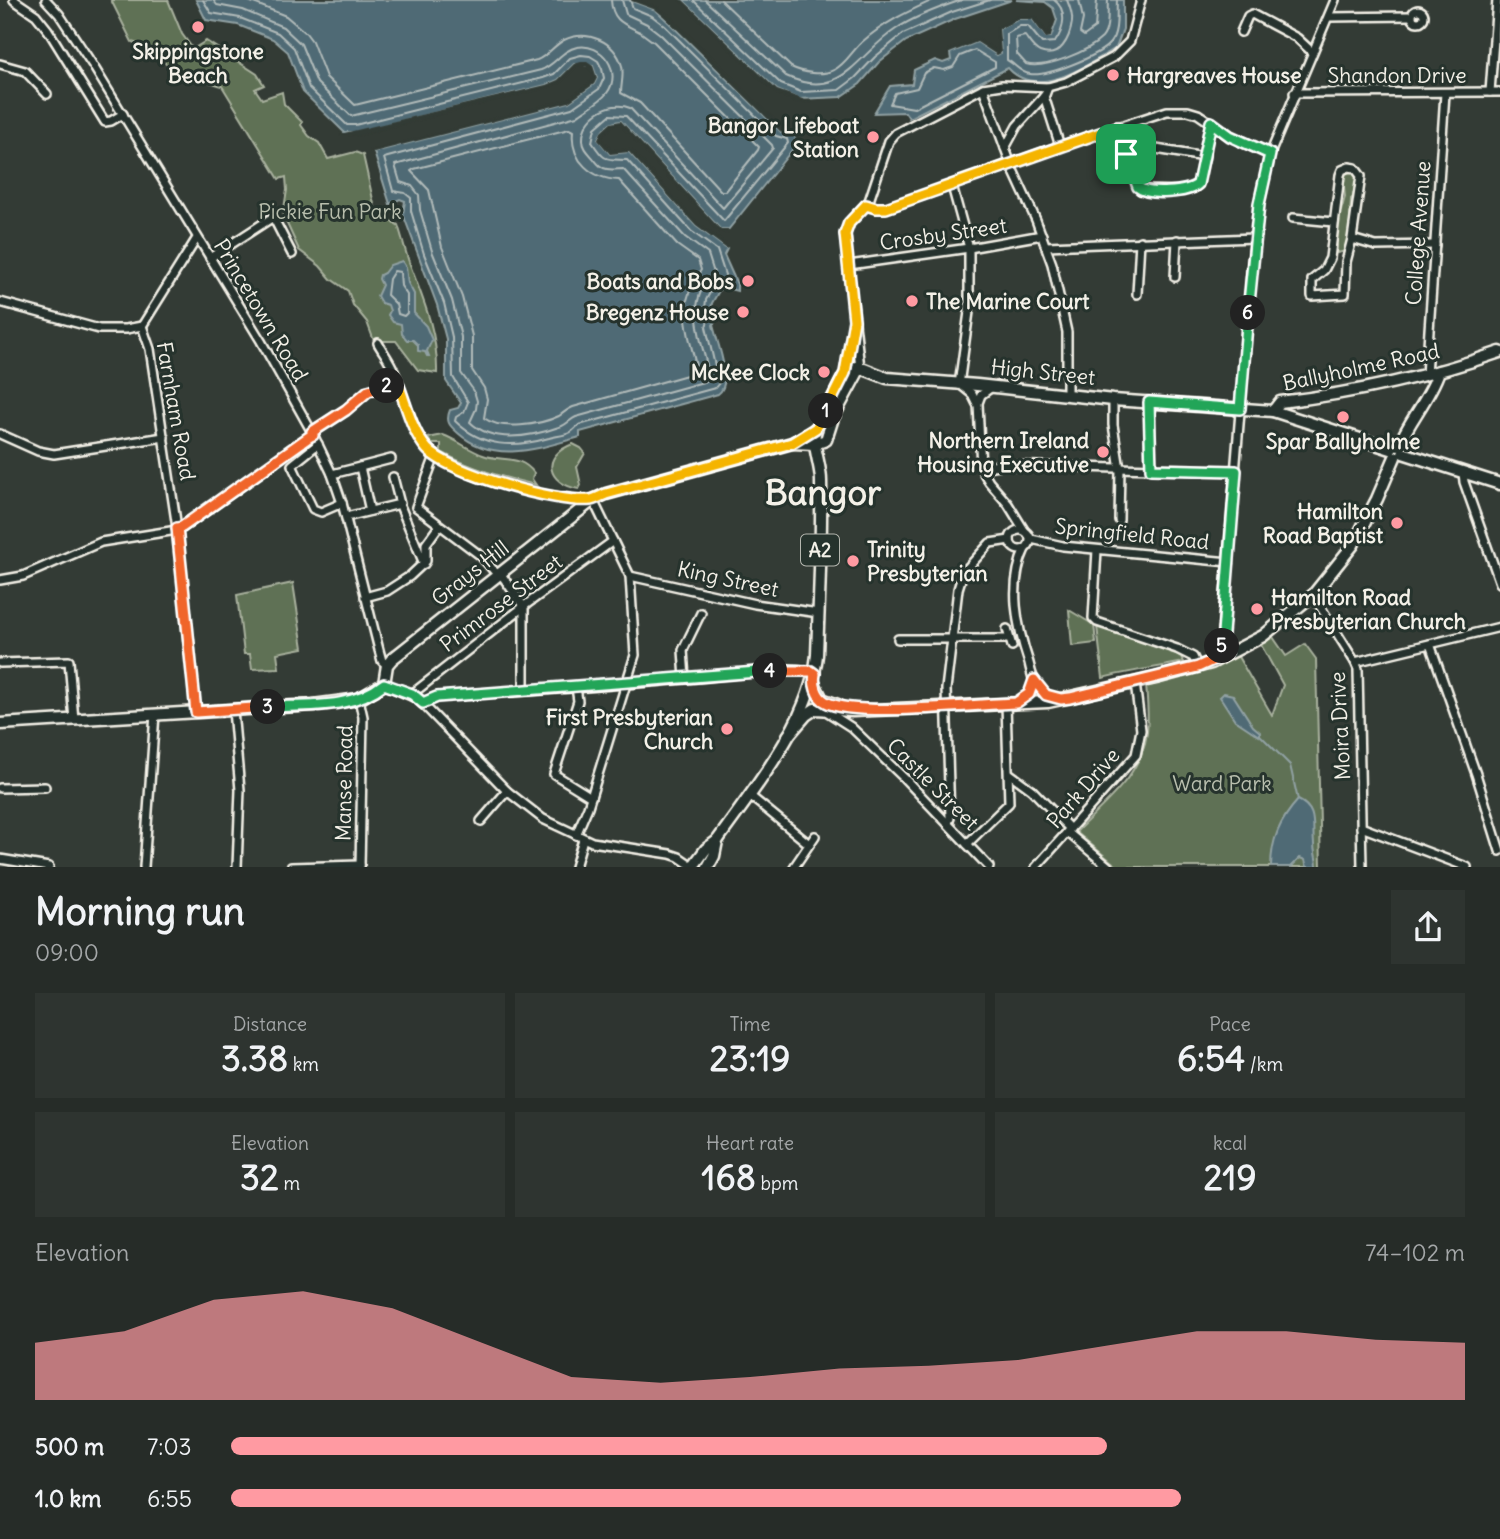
<!DOCTYPE html>
<meta charset="utf-8">
<style>
:root{--surface:#262c28;--page:#2e3430;--text:#f1f3f6;--muted:#a4a7a8;--accent:#ff9aa2}
body{margin:0;font-family:Delius,sans-serif;background:var(--page);color:var(--text);height:100vh;display:flex;flex-direction:column;font-size:26px;white-space:nowrap}
*{box-sizing:border-box;margin:0}
p{font-size:23px;color:var(--muted)}
.icon{flex:none;width:38px;height:38px;fill:none;stroke:currentColor;stroke-width:2;stroke-linecap:round;stroke-linejoin:round}
.map{position:relative;height:867px;overflow:hidden}
.panel{display:flex;flex-direction:column;background:var(--surface);flex:1}
.panel>*{flex:none}
.pin{position:absolute;display:grid;place-items:center;width:60px;height:60px;color:#fff;margin:-30px;border-radius:14px;box-shadow:0 4px 10px #0006}
.km{position:absolute;width:35px;height:35px;margin:-18px;border-radius:50%;background:#222;color:#fff;font-size:19px;line-height:35px;text-align:center}
.round{display:grid;place-items:center;flex:none;width:74px;height:74px;border-radius:0px;background:var(--page)}
.head{display:flex;align-items:center;justify-content:space-between;height:119px;padding:0 35px}
h1{font-size:38px;font-weight:700;line-height:52px}
.stats{display:grid;grid-template-columns:repeat(3,1fr);gap:10px;height:119px;padding:7px 35px}
.stats div{display:grid;align-content:center;border-radius:0px;background:var(--page);text-align:center}
.stats b{font-size:35px;font-weight:700}
.stats small{font-size:19px;font-weight:400}
.stats p{font-size:19px}
.chart{height:196px;padding:14px 35px}
.chart p{display:flex;justify-content:space-between}
.chart svg{width:100%;height:126px;margin-top:7px;fill:var(--accent);opacity:.7}
ul{padding:0 35px;list-style:none;font-size:23px}
li{display:grid;grid-template-columns:112px 84px 1fr;align-items:center;height:52px}
li i{height:18px;border-radius:9px;background:var(--accent)}
.map>svg:first-child{display:block}
.green{fill:#5e7154;stroke:#a9b19e;stroke-width:2}
.water{fill:#4f6b75;stroke:#91a1a3;stroke-width:2}
.pier{fill:#333b35}
.lines{fill:none;stroke-linecap:round;stroke-linejoin:round}
.shore{stroke:#b2bbba;stroke-width:2}
.stream{stroke:#91a1a3;stroke-width:2}
.minor-casing{stroke:#f4f1e8;stroke-width:12}
.major-casing{stroke:#f4f1e8;stroke-width:15}
.minor{stroke:#26332d;stroke-width:7}
.major{stroke:#26332d;stroke-width:10}
.split-1-casing{stroke:#fff;stroke-width:14}
.split-2-casing{stroke:#fff;stroke-width:14}
.split-3-casing{stroke:#fff;stroke-width:14}
.split-4-casing{stroke:#fff;stroke-width:14}
.split-5-casing{stroke:#fff;stroke-width:14}
.split-6-casing{stroke:#fff;stroke-width:14}
.split-7-casing{stroke:#fff;stroke-width:14}
.split-1{stroke:#f5b400;stroke-width:9}
.split-2{stroke:#f5b400;stroke-width:9}
.split-3{stroke:#f0652b;stroke-width:9}
.split-4{stroke:#22a559;stroke-width:9}
.split-5{stroke:#f0652b;stroke-width:9}
.split-6{stroke:#22a559;stroke-width:9}
.split-7{stroke:#22a559;stroke-width:9}
.poi-dot{fill:#ff9aa2;stroke:#26332d;stroke-width:2.5}
.labels{text-anchor:middle;dominant-baseline:central;stroke-width:6;stroke-linejoin:round;paint-order:stroke}
.shield{fill:#26332d;stroke:#b6b8b0;stroke-width:2}
.shield-label{font-size:19px;font-weight:bold;fill:#f4f1e8}
.poi-label{font-size:21px;font-weight:bold;fill:#f4f1e8;stroke:#26332d;text-anchor:end}
.street-label{font-size:21px;fill:#f4f1e8;stroke:#26332d}
.park-label{font-size:21px;fill:#b8bead;stroke:#26332d}
.town-label{font-size:35px;font-weight:bold;fill:#f4f1e8;stroke:#26332d}
</style>
<div class="map">
<svg width="1500" height="867" viewBox="0 0 1500 867">
<rect width="100%" height="100%" fill="#333b35"/>
<filter id="ink" filterUnits="userSpaceOnUse"><feTurbulence type="fractalNoise" baseFrequency=".0143" numOctaves="2"/><feDisplacementMap in="SourceGraphic" scale="14" xChannelSelector="R" yChannelSelector="G"/><feConvolveMatrix kernelMatrix="1 2 1 2 8 2 1 2 1" color-interpolation-filters="sRGB"/></filter>
<g filter="url(#ink)">
<g class="green">
<path d="M111 0H168L182 34 193 49 206 41 257 74 264 85 255 89 262 99 282 92 284 104 302 122 301 125 309 136 319 143 328 159 355 152 363 155 376 213 398 225C402 237 405 250 409 262 423 299 438 333 437 373L418 370 396 341H374L367 322 353 305 348 291 331 279 320 266 299 250 283 215 287 190 286 177 279 179 222 86 177 72 165 63 154 49 132 42Z"/>
<path d="M1351 170 1357 175 1353 197 1351 199 1350 219 1352 221 1346 251 1337 253V245L1335 242 1339 213 1341 211 1345 197 1343 177 1346 171Z"/>
<path d="M443 435C457 440 469 450 483 455 502 462 520 454 534 473L532 479 536 485C502 477 472 469 441 452V444H431L428 438Z"/>
<path d="M573 444 581 448 585 453 577 467 581 485 579 489C547 484 540 456 573 444Z"/>
<path d="M293 583 303 648 277 653 279 668 252 669 250 654H244L237 595Z"/>
<path d="M1069 610 1094 625 1096 643 1072 646Z"/>
<path d="M1097 626 1174 653 1181 657 1184 662C1157 668 1127 671 1103 678Z"/>
<path d="M1273 637 1286 656 1305 644 1316 659 1321 867H1118L1076 832C1104 803 1141 776 1147 733 1149 717 1147 699 1146 684L1237 655 1272 715 1283 685 1260 643Z"/>
</g>
<g class="water">
<path d="M196 0H629L656 10 781 132H795L796 145 728 230H721L621 121C609 122 603 128 598 139L610 154 629 152 696 226 727 249 724 255 737 284V291L726 288 720 289 712 303 711 309 720 314 713 325C717 342 734 383 718 394L580 432V437C540 448 494 465 458 433 450 426 445 422 450 410L458 408 461 403 446 381V339L437 305 403 214 405 201 400 199 390 204 374 152 569 102 594 84 597 78 593 66 574 64 558 80 546 85 356 132H344L303 92 288 52 273 39 238 25 206 20Z"/>
<path d="M683 0H1012L955 19 906 41 879 62 860 84 841 97 799 99 777 90Z"/>
<path d="M1016 0H1123V29L1116 48C1086 65 1038 101 1008 68L909 118 905 112 874 113 890 86 912 84 914 70 935 60 943 63 951 60 950 53 977 42 997 55 1001 53 999 29 1019 19H1032L1046 37H1051L1057 20 1053 8 1045 2Z"/>
<path d="M402 261 406 267 408 283 414 294V313L426 326 432 340 427 351 429 356H427L425 352 418 351V345L413 340H407L402 334 401 324 393 322 388 315 390 311 388 305 381 303 377 296 382 285 379 279 380 275 384 273 390 265Z"/>
<path d="M1224 693 1233 695 1253 726 1260 732 1259 736 1235 720 1220 697Z"/>
<path d="M1298 800C1318 809 1312 826 1314 844 1314 852 1317 859 1317 867H1307L1305 860 1300 858 1291 867H1271C1271 840 1280 820 1298 800Z"/>
</g>
<g class="pier">
<path d="M629 0H639L657 7 670 16 783 128 797 130 800 145H796L795 132H781L667 19 656 10Z"/>
<path d="M679 0H683L777 90 811 102 798 103 775 93Z"/>
<path d="M1018 16H1034L1048 34 1052 21 1051 37 1046 38 1032 19H1019L999 29 1001 53 997 55 977 42 947 54 949 50 977 39 998 51 996 27Z"/>
<path d="M581 62H587L593 66 597 78 594 84 569 102 374 152 370 151 568 99 592 81 593 73 586 66 576 67 560 83 546 88 357 136 340 134 546 85 558 80 574 64Z"/>
<path d="M621 121 721 230H728V234L719 232 620 124 614 125 604 134 602 139 612 150 631 149 698 224 727 245V249L696 226 629 152 610 154 598 140 601 132 611 123Z"/>
</g>
<g class="lines">
<g class="shore">
<path d="M203 0 211 13 240 18 278 33 294 48 309 88 347 125H355L543 78 554 74 570 58 581 55 590 56 598 61 602 69 604 78 599 89 572 108 384 158 393 191 405 193 411 198V211L424 254 444 303 452 337 453 377 468 402 464 412 456 417 455 421C483 448 514 448 549 438 555 436 565 436 571 432 574 430 576 427 579 425L715 388 719 383 706 327 709 317 705 308 706 300 714 285 726 278 717 250 691 231 627 160C605 159 605 162 592 142L595 128 610 115 626 116 724 221 788 143 787 139 776 136 665 26 652 16 633 8 630 0"/>
<path d="M213 0 217 5 243 10 283 27 301 44 317 83 351 116 541 70C555 65 562 50 577 47 602 42 623 72 607 93 600 102 586 109 577 116L395 165 400 182 412 186 419 195 420 210 432 251 452 300 461 337V373L474 391 477 401 476 409 470 422C494 445 534 436 562 426 567 424 571 419 576 417L707 381 710 378C703 342 682 303 714 273L708 254 685 237 623 169C618 169 612 170 607 169 601 168 598 164 594 159 589 153 583 148 583 140 582 117 610 99 630 108L723 208 773 148 772 145 660 34 647 24 626 14 622 0"/>
<path d="M246 0 286 16 306 33 312 41 326 77 355 105 537 60C548 56 554 45 564 40 587 29 615 41 622 66 624 76 621 84 621 93L640 103 721 191H725L758 150 759 147 654 42C649 39 645 35 640 32 624 24 612 21 611 0"/>
<path d="M693 0 781 84 801 92 839 90 855 78 875 57 903 34 952 12 990 0"/>
<path d="M705 0 786 76C842 102 856 55 896 29 915 16 941 7 962 0"/>
<path d="M721 0 791 67C803 73 822 76 834 70 846 64 852 51 862 42 883 23 907 12 933 0"/>
<path d="M1054 0C1068 10 1064 30 1055 42L1042 43 1028 26H1020L1007 34V60C1015 64 1020 73 1030 74 1047 77 1099 56 1110 43 1119 32 1116 13 1117 0"/>
<path d="M1067 0C1070 7 1073 15 1072 22 1070 38 1060 60 1040 52 1033 49 1029 41 1025 36L1016 38 1017 54 1026 64C1044 70 1089 51 1102 38 1110 29 1107 11 1108 0"/>
<path d="M1079 0 1083 19 1080 33 1084 36 1095 28 1097 0"/>
<path d="M975 50 995 62V67L914 108 890 104 895 93 917 88 924 73 934 68 944 70 953 67 960 56Z"/>
<path d="M569 129 573 131C570 161 592 179 619 180L677 245 698 260 701 270C674 309 689 330 697 371L694 373 573 407C567 409 564 413 559 416 540 425 501 431 484 418L487 399 484 388 472 370V336L462 297 442 247 429 190 411 171 414 169Z"/>
<path d="M394 271 400 272 401 286 407 295V313L404 316 398 314 396 304 387 295 389 279Z"/>
</g>
<path class="stream" d="M1259 734 1290 765 1298 800"/>
<g class="minor-casing">
<g id="minor">
<path d="M14 0 36 15 48 30 105 122 111 121 123 114"/>
<path d="M46 0 59 14 92 64 261 341 313 434 332 474 342 503 379 650 382 661 387 665"/>
<circle cx="1418" cy="16" r="6"/>
<path d="M1329 17 1411 16"/>
<path d="M1241 32 1248 16 1252 14 1297 38 1312 52"/>
<path d="M0 64 25 71 47 94"/>
<path d="M983 88 1013 170 1036 220 1052 264 1067 332V394"/>
<path d="M1490 92 1497 0"/>
<path d="M1294 93 1500 92"/>
<path d="M1044 96 1060 146"/>
<path d="M1117 127 1141 190 1182 191 1194 188 1198 184 1211 122"/>
<path d="M1005 148 1017 126 1045 95 1048 87"/>
<path d="M1126 154 1144 147 1204 157"/>
<path d="M952 186 969 248V312L959 385"/>
<path d="M866 205 876 208H886L1060 146 1167 111H1188L1198 114 1230 136 1270 154"/>
<path d="M1293 218 1334 222"/>
<path d="M1352 239 1361 176 1355 168 1349 167 1342 170 1340 175 1330 258 1324 270 1312 280V296L1345 294 1346 262 1352 239 1376 246 1435 245"/>
<path d="M1046 246 1254 238"/>
<path d="M210 258 273 217 292 254"/>
<path d="M849 265 969 248 1042 235"/>
<path d="M1175 277 1177 240"/>
<path d="M1137 294 1140 241"/>
<path d="M0 302 99 329H126L142 326"/>
<path d="M142 326 150 349 177 528 196 712"/>
<path d="M142 326 197 238"/>
<path d="M378 343C383 352 390 361 394 371 403 392 408 416 419 437 442 478 548 499 593 500L630 576 635 655 588 807 576 835"/>
<path d="M860 368 845 234 849 223 869 201 889 141 896 133 983 88 1002 85 1048 87 1066 82 1114 57 1130 41 1141 0"/>
<path d="M845 373 853 328"/>
<path d="M1426 375 1445 93"/>
<path d="M961 385 972 394 977 404"/>
<path d="M992 387 981 395 978 403 981 468 989 482 1008 504 1024 530"/>
<path d="M1113 400V425L1120 469 1119 520"/>
<path d="M1149 402 1151 469"/>
<path d="M312 432 346 410 368 391 398 384"/>
<path d="M0 434 38 451 54 454 164 437"/>
<path d="M318 444 292 465 313 509 321 512 342 503"/>
<path d="M435 456 416 507 481 556 495 572 503 577 524 607V691"/>
<path d="M360 467 391 459"/>
<path d="M981 468 998 465 1235 471"/>
<path d="M1463 472 1464 482 1500 583"/>
<path d="M332 474 360 467 370 511"/>
<path d="M401 508 424 564"/>
<path d="M346 517 400 504 393 477"/>
<path d="M177 528H182L313 434"/>
<circle cx="1020" cy="540" r="10"/>
<path d="M1031 539 1063 546 1229 562"/>
<path d="M1025 549C1008 585 1017 627 1029 663 1031 672 1033 681 1039 689 1044 695 1052 696 1059 698"/>
<path d="M1097 550 1093 618 1097 622 1177 649 1193 657 1198 667"/>
<path d="M630 576 755 604 819 613"/>
<path d="M0 580 23 576 101 542 177 530"/>
<path d="M1313 595 1355 662 1358 669 1362 867"/>
<path d="M365 597 387 591 410 576 426 561V544L439 526"/>
<path d="M1007 629 1012 646"/>
<path d="M898 639H1009"/>
<path d="M1430 644 1476 774 1500 851"/>
<path d="M1226 654 1223 648 1222 635 1252 263 1259 204 1270 154 1335 0"/>
<path d="M1355 662 1500 627"/>
<path d="M0 663 69 661 74 720"/>
<path d="M685 679 683 650 701 613"/>
<path d="M384 684 418 699 507 791 543 819 592 842 670 854 679 857 692 866"/>
<path d="M576 687 578 701 554 774 591 797"/>
<path d="M412 694 527 604 613 541"/>
<path d="M359 699 363 717 360 867"/>
<path d="M423 703 437 697C536 690 636 685 736 674 754 672 801 664 815 674"/>
<path d="M1016 703 1029 694 1034 680"/>
<path d="M233 710 240 790 237 867"/>
<path d="M826 711 851 727 904 778 989 867"/>
<path d="M1009 773 1032 790 1070 829"/>
<path d="M0 788 45 787"/>
<path d="M749 795 809 844"/>
<path d="M481 821 507 791"/>
<path d="M948 823 950 818 946 689 958 589 963 573 990 543 1010 540"/>
<path d="M1361 827 1467 867"/>
<path d="M1067 832 1109 867"/>
<path d="M967 844 1009 803 1006 703"/>
<path d="M0 859 49 867"/>
<path d="M144 867 155 714"/>
<path d="M291 867 360 865"/>
<path d="M575 867 583 839"/>
<path d="M794 867 815 836"/>
<path d="M1036 867 1136 755 1141 730 1135 683"/>
</g>
</g>
<g class="major-casing">
<g id="major">
<path d="M1273 411 1280 402C1355 393 1428 377 1500 352"/>
<path d="M792 443 815 444 826 440 833 418 860 368"/>
<path d="M1399 445C1410 419 1430 398 1439 371"/>
<path d="M1403 453 1500 484"/>
<path d="M813 681 822 699 838 705"/>
<path d="M0 724 313 705 359 699 384 684 387 665 392 659 593 500 606 494 792 443C799 439 809 435 816 429 828 416 841 373 853 367L864 369 887 378 977 385 1113 400 1273 411 1391 449"/>
<path d="M788 736 806 715 815 709 853 711 1048 702 1156 678 1211 663 1263 636 1313 595 1353 545 1377 499 1395 457"/>
<path d="M694 865 706 849 717 841C755 787 810 722 817 655 819 597 822 539 821 481 821 464 811 445 816 428"/>
<path d="M708 867 714 856 717 841"/>
</g>
</g>
<use href="#minor" class="minor"/>
<use href="#major" class="major"/>
</g>
</g>
<g class="lines" filter="url(#ink)">
<g class="split-1-casing">
<path id="split-1" d="M826 411 845 373 854 320 845 234 849 223 866 205 876 208H886L1117 127 1126 154"/>
</g>
<g class="split-2-casing">
<path id="split-2" d="M387 386 398 384C406 404 412 432 427 449 448 473 559 504 591 500 596 499 601 496 606 494L792 443 816 428 826 411"/>
</g>
<g class="split-3-casing">
<path id="split-3" d="M268 707 196 712 177 528 182 527 309 437 313 435 312 432 346 410 368 391 387 386"/>
</g>
<g class="split-4-casing">
<path id="split-4" d="M268 707C306 705 352 710 384 684L412 694 423 703 437 697 770 671"/>
</g>
<g class="split-5-casing">
<path id="split-5" d="M770 671H811L815 674C813 683 816 697 826 702 855 718 978 704 1016 703L1029 694 1034 680 1046 695 1061 699 1070 698 1198 667 1226 654 1222 646"/>
</g>
<g class="split-6-casing">
<path id="split-6" d="M1222 646 1236 471 1151 469 1149 402 1240 409 1248 313"/>
</g>
<g class="split-7-casing">
<path id="split-7" d="M1126 154 1138 187C1148 196 1188 193 1198 184L1211 122 1230 136 1270 154 1259 204 1248 313"/>
</g>
<use href="#split-1" class="split-1"/>
<use href="#split-2" class="split-2"/>
<use href="#split-3" class="split-3"/>
<use href="#split-4" class="split-4"/>
<use href="#split-5" class="split-5"/>
<use href="#split-6" class="split-6"/>
<use href="#split-7" class="split-7"/>
</g>
<g class="poi-dot">
<circle cx="198" cy="27" r="7"/>
<circle cx="1113" cy="75" r="7"/>
<circle cx="873" cy="137" r="7"/>
<circle cx="748" cy="281" r="7"/>
<circle cx="912" cy="301" r="7"/>
<circle cx="743" cy="312" r="7"/>
<circle cx="824" cy="372" r="7"/>
<circle cx="1343" cy="417" r="7"/>
<circle cx="1103" cy="452" r="7"/>
<circle cx="1397" cy="523" r="7"/>
<circle cx="853" cy="561" r="7"/>
<circle cx="1257" cy="609" r="7"/>
<circle cx="727" cy="729" r="7"/>
</g>
<g class="labels">
<rect class="shield" x="801" y="534.5" width="38" height="31" rx="5"/>
<g class="shield-label">
<text x="820" y="550">A2</text>
</g>
<g class="poi-label">
<text x="198" y="51" text-anchor="middle">Skippingstone<tspan x="198" dy="24">Beach</tspan></text>
<text x="1127" y="75" text-anchor="start">Hargreaves House</text>
<text x="859" y="125">Bangor Lifeboat<tspan x="859" dy="24">Station</tspan></text>
<text x="734" y="281">Boats and Bobs</text>
<text x="926" y="301" text-anchor="start">The Marine Court</text>
<text x="729" y="312">Bregenz House</text>
<text x="810" y="372">McKee Clock</text>
<text x="1089" y="440">Northern Ireland<tspan x="1089" dy="24">Housing Executive</tspan></text>
<text x="1343" y="441" text-anchor="middle">Spar Ballyholme</text>
<text x="1383" y="511">Hamilton<tspan x="1383" dy="24">Road Baptist</tspan></text>
<text x="867" y="549" text-anchor="start">Trinity<tspan x="867" dy="24">Presbyterian</tspan></text>
<text x="1271" y="597" text-anchor="start">Hamilton Road<tspan x="1271" dy="24">Presbyterian Church</tspan></text>
<text x="713" y="717">First Presbyterian<tspan x="713" dy="24">Church</tspan></text>
</g>
<g class="street-label">
<text x="1397" y="75">Shandon Drive</text>
<text transform="translate(1418 233) rotate(-86)">College Avenue</text>
<text transform="translate(943 234) rotate(-8)">Crosby Street</text>
<text transform="translate(261 310) rotate(59)">Princetown Road</text>
<text transform="translate(1361 367) rotate(-12)">Ballyholme Road</text>
<text transform="translate(1043 372) rotate(6)">High Street</text>
<text transform="translate(176 411) rotate(80)">Farnham Road</text>
<text transform="translate(1132 534) rotate(6)">Springfield Road</text>
<text transform="translate(470 573) rotate(-38)">Grays Hill</text>
<text transform="translate(728 579) rotate(12)">King Street</text>
<text transform="translate(501 603) rotate(-37)">Primrose Street</text>
<text transform="translate(1340 726) rotate(-93)">Moira Drive</text>
<text transform="translate(344 783) rotate(-89)">Manse Road</text>
<text transform="translate(933 784) rotate(45)">Castle Street</text>
<text transform="translate(1083 788) rotate(-49)">Park Drive</text>
</g>
<g class="park-label">
<text x="330" y="211">Pickie Fun Park</text>
<text x="1222" y="783">Ward Park</text>
</g>
<g class="town-label">
<text x="823" y="492">Bangor</text>
</g>
</g>
</svg>
<div class="pin" style="left:1126px;top:154px;background:#1e9e55"><svg class="icon" aria-label="arrive" viewBox="0 0 24 24"><path d="M6 21V4h12l-3 4 3 4H6"/></svg></div>
<b class="km" style="left:826px;top:411px">1</b>
<b class="km" style="left:387px;top:386px">2</b>
<b class="km" style="left:268px;top:707px">3</b>
<b class="km" style="left:770px;top:671px">4</b>
<b class="km" style="left:1222px;top:646px">5</b>
<b class="km" style="left:1248px;top:313px">6</b>
</div>
<section class="panel">
<div class="head"><div><h1>Morning run</h1><p>09:00</p></div><a class="round"><svg class="icon" aria-label="share" viewBox="0 0 24 24"><path d="M12 15V3M7 8l5-5 5 5M5 13v7h14v-7"/></svg></a></div>
<div class="stats">
<div><p>Distance</p><b>3.38<small> km</small></b></div>
<div><p>Time</p><b>23:19</b></div>
<div><p>Pace</p><b>6:54<small> /km</small></b></div>
</div>
<div class="stats">
<div><p>Elevation</p><b>32<small> m</small></b></div>
<div><p>Heart rate</p><b>168<small> bpm</small></b></div>
<div><p>kcal</p><b>219</b></div>
</div>
<div class="chart"><p><span>Elevation</span>74–102 m</p>
<svg viewBox="0 0 160 44" preserveAspectRatio="none"><path d="M0 44V24L10 20L20 9L30 6L40 12L50 24L60 36L70 38L80 36L90 33L100 32L110 30L120 25L130 20L140 20L150 23L160 24V44z"/></svg>
</div>
<ul>
<li><b>500 m</b>7:03<i style="width:71%"></i></li>
<li><b>1.0 km</b>6:55<i style="width:77%"></i></li>
</ul>
</section>
